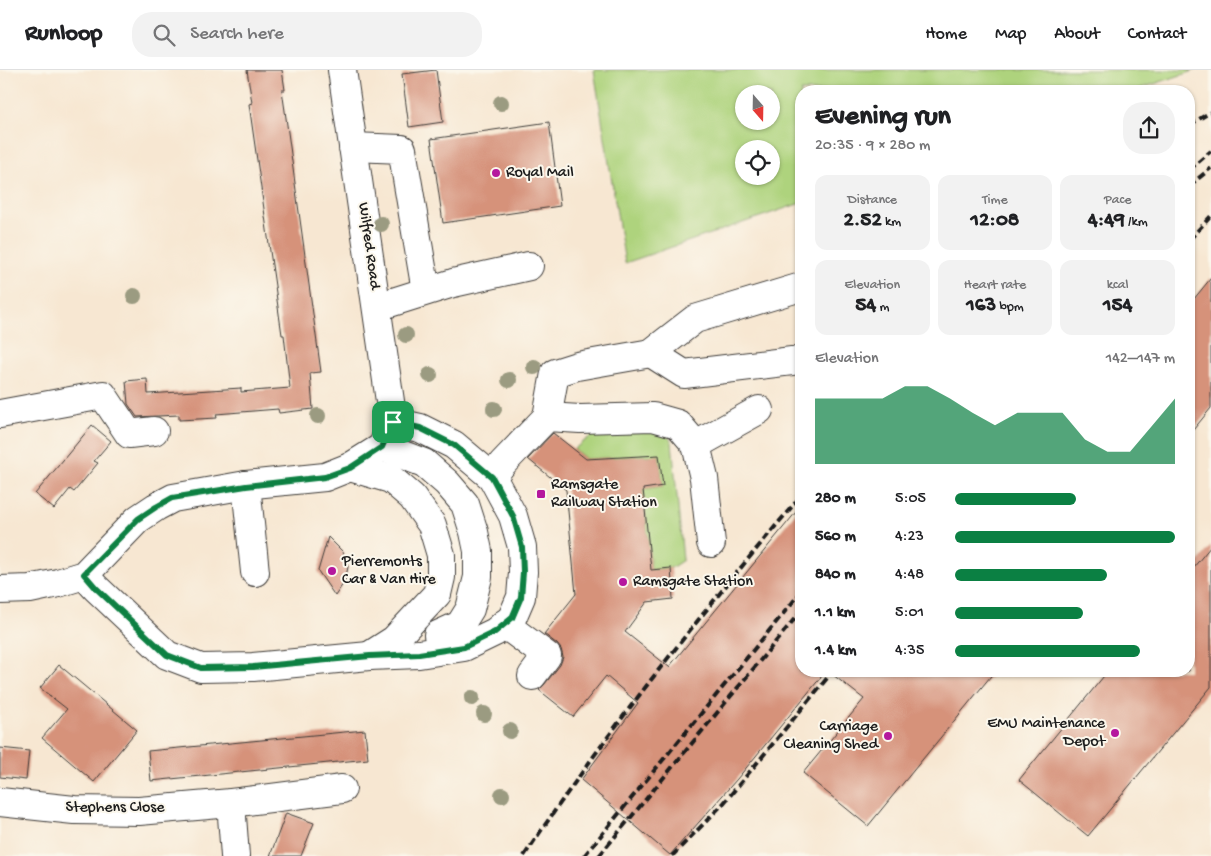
<!DOCTYPE html>
<meta charset="utf-8">
<style>
:root{--surface:#fff;--page:#f2f2f2;--text:#202124;--muted:#757577;--line:#e0e0e0;--accent:#0b8043}
body{margin:0;font-family:"Gochi Hand",sans-serif;background:var(--page);color:var(--text);height:100vh;display:flex;flex-direction:column;font-size:19px;white-space:nowrap}
*{box-sizing:border-box;margin:0}
p{font-size:16px;color:var(--muted)}
.icon{flex:none;width:28px;height:28px;fill:none;stroke:currentColor;stroke-width:2;stroke-linecap:round;stroke-linejoin:round}
.map{position:relative;flex:1;overflow:hidden}
.details{position:absolute;left:795px;top:15px;width:400px;height:592px;display:flex;flex-direction:column;background:var(--surface);border-radius:20px;box-shadow:0 1px 4px #0004}
.details>*{flex:none}
.needle{width:32px;rotate:160deg}
.buttons{position:absolute;left:735px;top:15px;display:grid;gap:10px}
.buttons a{display:grid;place-items:center;width:45px;height:45px;border-radius:50%;background:var(--surface);box-shadow:0 1px 4px #0004;font-size:25px}
.pin{position:absolute;display:grid;place-items:center;width:42px;height:42px;color:#fff;margin:-21px;border-radius:10px;box-shadow:0 2px 8px #0006}
.round{display:grid;place-items:center;flex:none;width:52px;height:52px;border-radius:20px;background:var(--page)}
.summary{display:flex;align-items:center;justify-content:space-between;height:85px;padding:0 20px}
h1{font-size:28px;font-weight:800;line-height:38px}
.stats{display:grid;grid-template-columns:repeat(3,1fr);gap:8px;height:85px;padding:5px 20px}
.stats div{display:grid;align-content:center;border-radius:12px;background:var(--page);text-align:center}
.stats b{font-size:21px;font-weight:800}
.stats small{font-size:14px;font-weight:400}
.stats p{font-size:14px}
.chart{height:140px;padding:10px 20px}
.chart p{display:flex;justify-content:space-between}
.chart svg{width:100%;height:90px;margin-top:5px;fill:var(--accent);opacity:.7}
ul{padding:0 20px;list-style:none;font-size:16px}
li{display:grid;grid-template-columns:80px 60px 1fr;align-items:center;height:38px}
li i{height:12px;border-radius:6px;background:var(--accent)}
header{display:flex;align-items:center;gap:30px;box-sizing:border-box;height:70px;padding:0 25px;background:var(--surface);border-bottom:1px solid var(--line)}
header strong{font-size:24px}
nav{display:flex;gap:28px;margin-inline-start:auto;font-size:18px}
.search{width:350px;height:45px;background:var(--page);display:flex;align-items:center;gap:12px;box-sizing:border-box;padding:0 18px;border-radius:20px;color:var(--muted);font-size:19px}
.map>svg:first-child{display:block}
.green{fill:#aed37d;stroke:#65784c;fill-rule:evenodd}
.building{fill:#d6927a}
.lines{fill:none;stroke-linecap:round;stroke-linejoin:round}
.minor-casing{stroke:#3d3a37;stroke-width:30}
.minor{stroke:#fff;stroke-width:28}
.rail{stroke:#1c1c1c;stroke-width:4;stroke-dasharray:8 4;stroke-linecap:butt}
.tree{fill:#9b9b81}
.route-casing{stroke:#fff;stroke-width:10}
.route{stroke:#0b8043;stroke-width:6}
.poi-dot{fill:#b5179e;stroke:#fbf7ec;stroke-width:2}
.labels{text-anchor:middle;dominant-baseline:central;stroke-width:4;stroke-linejoin:round;paint-order:stroke}
.poi-label{font-size:16px;fill:#1c1c1c;stroke:#fbf7ec;text-anchor:start}
.street-label{font-size:16px;fill:#1c1c1c;stroke:#fbf7ec}
</style>
<header>
<strong>Runloop</strong>
<div class="search"><svg class="icon" aria-label="search" viewBox="0 0 24 24"><circle cx="10" cy="10" r="6"/><path d="M15 15l6 6"/></svg>Search here</div>
<nav><a>Home</a><a>Map</a><a>About</a><a>Contact</a></nav>
</header>
<div class="map">
<svg width="1211" height="786" viewBox="0 0 1211 786">
<rect width="100%" height="100%" fill="#fbf7ec"/>
<filter id="ink" filterUnits="userSpaceOnUse"><feTurbulence type="fractalNoise" baseFrequency=".02" numOctaves="2"/><feDisplacementMap in="SourceGraphic" scale="10" xChannelSelector="R" yChannelSelector="G"/><feConvolveMatrix kernelMatrix="1 2 1 2 8 2 1 2 1" color-interpolation-filters="sRGB"/></filter>
<filter id="wash" filterUnits="userSpaceOnUse"><feTurbulence type="fractalNoise" baseFrequency=".0096" numOctaves="4" result="noise"/><feDisplacementMap in="SourceGraphic" scale="20" xChannelSelector="R" yChannelSelector="G"/><feGaussianBlur stdDeviation="1.12" result="paint"/><feColorMatrix in="noise" values="0 0 0 0 0 0 0 0 0 0 0 0 0 0 0 0 0 1.4 0 .05"/><feComposite in="paint" operator="in"/></filter>
<g filter="url(#wash)">
<rect width="100%" height="100%" fill="#f7e7d2"/>
<g class="green">
<path d="M594 0H1196L1133 21H801V133L625 193ZM744 24H771V51H744ZM744 79H771V106H744Z"/>
<path d="M653 356 663 359 672 372 683 490 671 498 651 500 643 419 663 416 659 385 586 389 574 379 595 363Z"/>
</g>
<g id="blocks">
<g class="building">
<path d="M247 0H282L285 20H282L287 55 321 302 310 303 313 339 279 343 278 339 216 344 217 348 179 350V345L137 347 128 334 126 311 147 309 148 324 241 318V322L290 318 284 265H282L249 34 252 33Z"/>
<path d="M436 0 443 52 409 57 402 4Z"/>
<path d="M549 52 560 136 443 153 431 69Z"/>
<path d="M1211 208V338L1189 365V235Z"/>
<path d="M92 355 111 371 94 391 98 393 74 422 70 419 54 439 35 424Z"/>
<path d="M553 363 586 389 659 385 663 416 643 419 651 500 671 498 673 529 647 532 625 562 669 597 801 436V601H826L737 709 670 785 581 710 638 633 606 606 573 647 539 620 544 615 560 595 563 587 561 579 557 574 544 564 576 524 566 420 528 389Z"/>
<path d="M328 467 343 482 348 497 345 511 335 526 318 501Z"/>
<path d="M1211 476V617L1088 766 1019 710 1108 601H1189V503Z"/>
<path d="M59 595 137 660 94 712 42 668 67 639 40 618Z"/>
<path d="M828 601H995L868 756 803 703 864 629Z"/>
<path d="M365 660 368 689 151 711 148 681Z"/>
<path d="M0 678 29 681 26 710 0 707Z"/>
<path d="M286 743 314 753 301 786H270Z"/>
</g>
</g>
</g>
<g filter="url(#ink)">
<use href="#blocks" fill-opacity="0" stroke="#3d3a37" stroke-width="1"/>
<g class="lines">
<g class="minor-casing">
<g id="minor">
<path d="M342 0 393 352"/>
<path d="M353 77 402 79 426 221"/>
<path d="M377 237 453 213 529 196"/>
<path d="M651 283 684 304 792 291"/>
<path d="M0 344 103 325 129 364 154 361"/>
<path d="M547 347 555 303 577 296 651 283 695 249 801 217"/>
<path d="M696 375 759 340"/>
<path d="M382 377 424 393 447 413 465 434 474 462 478 481V507L470 539 460 555 438 565"/>
<path d="M350 397 391 409 412 427 432 455 441 485V507L437 524 394 570 369 586"/>
<path d="M492 407 503 393 547 347 580 349 653 347 678 354 696 375 704 408 711 473"/>
<path d="M246 415 255 502"/>
<path d="M84 505 96 518 167 585 201 598 253 597 369 586 419 584 464 577 495 562 512 548 521 527 523 502 522 477 513 446 492 407 454 375 420 358 393 352"/>
<path d="M0 520 30 519 58 513 84 505 138 449 156 437 173 428 246 415 325 407 350 397 382 377 393 352"/>
<path d="M504 554 547 586 532 606"/>
<path d="M0 732 74 740 139 741 231 733 342 719"/>
<path d="M231 733 235 786"/>
</g>
</g>
<use href="#minor" class="minor"/>
<g class="rail">
<path d="M1189 55 1211 42"/>
<path d="M1189 100 1211 81"/>
<path d="M1189 116 1211 98"/>
<path d="M1189 170 1211 146"/>
<path d="M524 786C608 660 703 541 801 426"/>
<path d="M584 786 801 522"/>
<path d="M599 786 801 541"/>
<path d="M672 786 723 734 833 601"/>
</g>
</g>
<g class="tree">
<circle cx="501" cy="33" r="8"/>
<circle cx="381" cy="154" r="8"/>
<circle cx="134" cy="226" r="8"/>
<circle cx="406" cy="265" r="8"/>
<circle cx="534" cy="297" r="8"/>
<circle cx="430" cy="305" r="8"/>
<circle cx="509" cy="310" r="8"/>
<circle cx="494" cy="339" r="8"/>
<circle cx="318" cy="346" r="8"/>
<circle cx="472" cy="628" r="8"/>
<circle cx="484" cy="644" r="8"/>
<circle cx="510" cy="661" r="8"/>
<circle cx="502" cy="725" r="8"/>
</g>
</g>
<g class="lines" filter="url(#ink)">
<g class="route-casing">
<path id="route" d="M393 352 420 358 454 375 492 407 513 446 522 477 523 502 521 527 512 548 495 562 464 577 419 584 370 586 253 597 201 598 167 585 96 518 84 504 138 449 156 437 172 428 246 416 325 407 350 398 382 377Z"/>
</g>
<use href="#route" class="route"/>
</g>
<g class="poi-dot">
<circle cx="496" cy="103" r="5"/>
<rect x="536" y="419" width="10" height="10" rx="2.5"/>
<circle cx="332" cy="501" r="5"/>
<circle cx="623" cy="512" r="5"/>
<circle cx="1115" cy="663" r="5"/>
<circle cx="888" cy="666" r="5"/>
</g>
<g class="labels">
<g class="poi-label">
<text x="506" y="103">Royal Mail</text>
<text x="551" y="415">Ramsgate<tspan x="551" dy="18">Railway Station</tspan></text>
<text x="342" y="492">Pierremonts<tspan x="342" dy="18">Car &amp; Van Hire</tspan></text>
<text x="633" y="512">Ramsgate Station</text>
<text x="1105" y="654" text-anchor="end">EMU Maintenance<tspan x="1105" dy="18">Depot</tspan></text>
<text x="878" y="657" text-anchor="end">Carriage<tspan x="878" dy="18">Cleaning Shed</tspan></text>
</g>
<g class="street-label">
<text transform="translate(368 176) rotate(82)">Wilfred Road</text>
<text x="115" y="738">Stephens Close</text>
</g>
</g>
</svg>
<div class="buttons">
<a><svg class="needle" viewBox="-14 -14 28 28"><path d="M0-13l5 13h-10z" fill="#e53935"/><path d="M0 13l5-13h-10z" fill="#757577"/></svg></a>
<a><svg class="icon" aria-label="locate" viewBox="0 0 24 24"><circle cx="12" cy="12" r="6"/><path d="M12 2v4M12 18v4M2 12h4M18 12h4"/></svg></a>
</div>
<div class="pin" style="left:393px;top:352px;background:#1e9e55"><svg class="icon" aria-label="arrive" viewBox="0 0 24 24"><path d="M6 21V4h12l-3 4 3 4H6"/></svg></div>
<section class="details">
<div class="summary"><div><h1>Evening run</h1><p>20:35 · 9 × 280 m</p></div><a class="round"><svg class="icon" aria-label="share" viewBox="0 0 24 24"><path d="M12 15V3M7 8l5-5 5 5M5 13v7h14v-7"/></svg></a></div>
<div class="stats">
<div><p>Distance</p><b>2.52<small> km</small></b></div>
<div><p>Time</p><b>12:08</b></div>
<div><p>Pace</p><b>4:49<small> /km</small></b></div>
</div>
<div class="stats">
<div><p>Elevation</p><b>54<small> m</small></b></div>
<div><p>Heart rate</p><b>163<small> bpm</small></b></div>
<div><p>kcal</p><b>154</b></div>
</div>
<div class="chart"><p><span>Elevation</span>142–147 m</p>
<svg viewBox="0 0 160 44" preserveAspectRatio="none"><path d="M0 44V12L10 12L20 12L30 12L40 6L50 6L60 12L70 19L80 25L90 19L100 19L110 19L120 32L130 38L140 38L150 25L160 12V44z"/></svg>
</div>
<ul>
<li><b>280 m</b>5:05<i style="width:55%"></i></li>
<li><b>560 m</b>4:23<i style="width:100%"></i></li>
<li><b>840 m</b>4:48<i style="width:69%"></i></li>
<li><b>1.1 km</b>5:01<i style="width:58%"></i></li>
<li><b>1.4 km</b>4:35<i style="width:84%"></i></li>
</ul>
</section>
</div>
